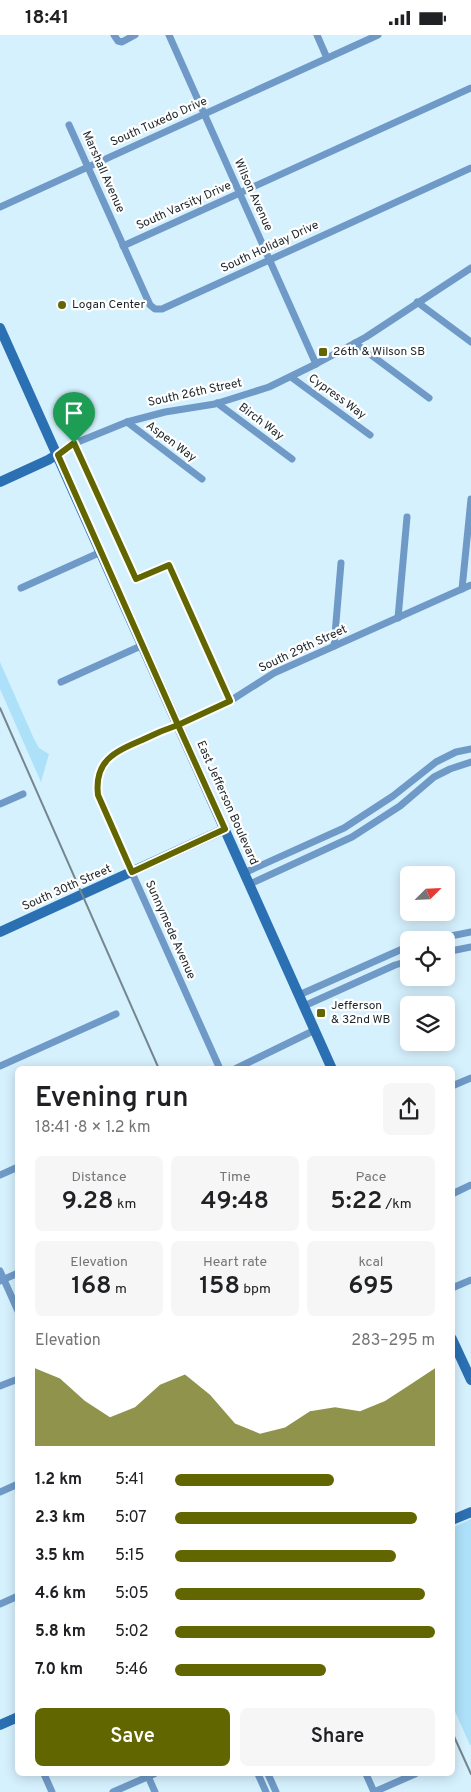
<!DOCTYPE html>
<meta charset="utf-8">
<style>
:root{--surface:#fff;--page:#f6f6f6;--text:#202124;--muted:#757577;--accent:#626601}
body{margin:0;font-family:Overpass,sans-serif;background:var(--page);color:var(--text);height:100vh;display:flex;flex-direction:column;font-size:19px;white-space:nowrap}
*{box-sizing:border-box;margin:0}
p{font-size:16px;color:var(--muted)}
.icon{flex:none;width:28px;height:28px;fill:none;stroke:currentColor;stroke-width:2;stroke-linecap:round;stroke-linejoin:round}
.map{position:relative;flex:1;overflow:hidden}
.drawer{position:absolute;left:15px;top:1031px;width:440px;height:710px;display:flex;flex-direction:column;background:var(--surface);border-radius:8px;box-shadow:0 2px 12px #0003}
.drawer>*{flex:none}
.needle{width:32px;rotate:66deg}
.buttons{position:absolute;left:400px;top:831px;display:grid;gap:10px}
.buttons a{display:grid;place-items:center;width:55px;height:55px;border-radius:8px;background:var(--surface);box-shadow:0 2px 12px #0003;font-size:25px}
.pin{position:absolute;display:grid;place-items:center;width:42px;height:42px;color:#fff;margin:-51px -21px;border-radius:50% 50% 50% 0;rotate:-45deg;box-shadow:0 0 5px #0007}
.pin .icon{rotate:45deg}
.round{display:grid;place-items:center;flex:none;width:52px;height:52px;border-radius:8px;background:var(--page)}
.summary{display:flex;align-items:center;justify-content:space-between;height:85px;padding:0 20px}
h1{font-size:28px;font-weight:600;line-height:38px}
.figures{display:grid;grid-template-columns:repeat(3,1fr);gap:8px;height:85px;padding:5px 20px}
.figures div{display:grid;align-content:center;border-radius:8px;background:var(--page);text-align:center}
.figures b{font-size:25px;font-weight:600}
.figures small{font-size:14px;font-weight:400}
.figures p{font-size:14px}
.chart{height:140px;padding:10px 20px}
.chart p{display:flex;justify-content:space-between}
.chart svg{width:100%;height:90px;margin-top:5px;fill:var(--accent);opacity:.7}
.action{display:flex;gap:10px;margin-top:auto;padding:10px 20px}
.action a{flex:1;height:58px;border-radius:8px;background:var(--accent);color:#fff;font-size:20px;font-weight:600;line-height:58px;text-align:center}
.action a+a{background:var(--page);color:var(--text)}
ul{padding:0 20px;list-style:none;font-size:16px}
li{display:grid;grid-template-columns:80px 60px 1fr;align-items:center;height:38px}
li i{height:12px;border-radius:6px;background:var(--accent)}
.status{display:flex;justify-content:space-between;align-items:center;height:35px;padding:0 25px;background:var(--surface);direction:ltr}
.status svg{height:14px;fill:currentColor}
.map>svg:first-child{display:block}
.green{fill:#ade1f9}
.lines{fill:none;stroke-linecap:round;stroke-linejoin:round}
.street{stroke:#6f9ac7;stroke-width:7}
.secondary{stroke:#2b70b2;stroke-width:10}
.rail{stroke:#74868e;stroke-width:2}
.route-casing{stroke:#fff;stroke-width:10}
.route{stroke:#626601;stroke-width:6}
.poi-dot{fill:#626601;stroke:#fff;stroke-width:2}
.labels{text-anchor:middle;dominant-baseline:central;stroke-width:4.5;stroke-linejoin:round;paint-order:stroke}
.street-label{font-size:12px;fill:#1b2529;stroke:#fff}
.poi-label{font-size:12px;fill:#1b2529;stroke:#fff;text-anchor:start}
</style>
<div class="status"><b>18:41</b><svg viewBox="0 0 49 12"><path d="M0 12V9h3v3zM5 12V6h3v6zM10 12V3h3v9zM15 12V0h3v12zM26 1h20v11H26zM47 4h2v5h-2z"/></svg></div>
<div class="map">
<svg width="471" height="1757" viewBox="0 0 471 1757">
<rect width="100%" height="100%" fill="#d6f1fe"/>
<g class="green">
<path d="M0 627 34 704 39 713 49 719 41 747 0 654Z"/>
<path d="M471 1484V1710H470L453 1672 452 1493Z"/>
</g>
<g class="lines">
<g class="street">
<path d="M114 0 118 6 122 7 135 0"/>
<path d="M169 0 316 329"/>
<path d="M317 0 327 23"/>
<path d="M69 90 150 270 155 274H162L471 133"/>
<path d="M0 172 378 0"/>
<path d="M123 211 471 53"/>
<path d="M417 267 471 307"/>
<path d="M355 308 429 363"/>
<path d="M291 342 370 400"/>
<path d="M217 368 292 424"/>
<path d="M127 387 202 444"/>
<path d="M74 408 136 544 169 530 230 666"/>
<path d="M58 419 68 411 127 387 165 377 215 369 269 352 316 329 366 302 471 233"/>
<path d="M21 553 101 517"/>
<path d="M462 554 471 464"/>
<path d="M398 583 407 482"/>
<path d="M334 611 341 528"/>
<path d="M61 647 143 610"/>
<path d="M0 769 23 759"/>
<path d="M244 838 344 793 393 761 436 727 456 717 471 714"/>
<path d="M250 849 352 802 400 771 434 742 450 734 471 727"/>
<path d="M431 905 471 897"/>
<path d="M446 917 471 912"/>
<path d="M299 960 409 911"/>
<path d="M304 971 395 930 409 926"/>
<path d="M0 1031 116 979"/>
<path d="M220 1034 102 771C92 744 98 727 123 713L230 666 274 638 471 550"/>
<path d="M235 1034 315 995"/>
<path d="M452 1051 471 1043"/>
<path d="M0 1140 18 1132"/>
<path d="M452 1159 471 1150"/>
<path d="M0 1236 18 1276"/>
<path d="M0 1246 18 1238"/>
<path d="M452 1253 471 1245"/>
<path d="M0 1351 18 1344"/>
<path d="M0 1457 18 1449"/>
<path d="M0 1569 18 1561"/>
<path d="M44 1739 52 1757"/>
<path d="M147 1739 155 1757"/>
<path d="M258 1739 266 1757"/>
<path d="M268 1739 276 1757"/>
<path d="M366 1739 374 1757"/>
<path d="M113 1757 154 1739"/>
<path d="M374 1757 415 1739"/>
</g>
<g class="secondary">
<path d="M0 293 332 1034"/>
<path d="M0 447 48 425 58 419"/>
<path d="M0 897 225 794"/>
<path d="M452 1304 471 1345"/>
<path d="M452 1485 471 1477"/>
<path d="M0 1690 18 1682"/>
</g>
<g class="rail">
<path d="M0 673 159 1034"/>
<path d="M452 1697 471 1739"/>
</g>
</g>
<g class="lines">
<g class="route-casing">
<path id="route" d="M74 408 58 420 178 690C166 694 154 699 142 705 114 717 94 726 98 760L132 837 225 794 178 690 230 666 169 530 136 544 74 408"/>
</g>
<use href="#route" class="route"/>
</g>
<g class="poi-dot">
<circle cx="62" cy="270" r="5"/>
<rect x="318" y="312" width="10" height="10" rx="2.5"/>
<rect x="316" y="973" width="10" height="10" rx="2.5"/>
</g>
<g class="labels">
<g class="street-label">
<text transform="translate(159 87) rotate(-24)">South Tuxedo Drive</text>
<text transform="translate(103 137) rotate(66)">Marshall Avenue</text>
<text transform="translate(253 160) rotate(66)">Wilson Avenue</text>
<text transform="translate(184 171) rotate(-24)">South Varsity Drive</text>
<text transform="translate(270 212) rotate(-25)">South Holiday Drive</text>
<text transform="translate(195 358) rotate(-12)">South 26th Street</text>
<text transform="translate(337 362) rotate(36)">Cypress Way</text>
<text transform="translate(261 387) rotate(37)">Birch Way</text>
<text transform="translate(171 407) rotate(37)">Aspen Way</text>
<text transform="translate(303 614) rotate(-25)">South 29th Street</text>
<text transform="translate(227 768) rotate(66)">East Jefferson Boulevard</text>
<text transform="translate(67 853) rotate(-24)">South 30th Street</text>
<text transform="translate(170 895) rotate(66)">Sunnymede Avenue</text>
</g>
<g class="poi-label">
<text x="72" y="270">Logan Center</text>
<text x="333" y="317">26th &amp; Wilson SB</text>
<text x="331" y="971">Jefferson<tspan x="331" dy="14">&amp; 32nd WB</tspan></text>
</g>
</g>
</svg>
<div class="buttons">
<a><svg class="needle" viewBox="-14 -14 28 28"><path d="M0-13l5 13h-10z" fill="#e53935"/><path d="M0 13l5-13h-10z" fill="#757577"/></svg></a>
<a><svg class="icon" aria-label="locate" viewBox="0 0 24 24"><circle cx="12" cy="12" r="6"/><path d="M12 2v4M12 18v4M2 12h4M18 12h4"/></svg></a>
<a><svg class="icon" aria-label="layers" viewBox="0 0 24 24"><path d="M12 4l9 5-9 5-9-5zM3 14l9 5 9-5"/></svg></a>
</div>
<div class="pin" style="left:74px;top:408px;background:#1e9e55"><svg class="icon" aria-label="arrive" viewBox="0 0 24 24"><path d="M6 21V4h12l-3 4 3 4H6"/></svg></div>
<section class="drawer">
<div class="summary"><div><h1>Evening run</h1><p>18:41 · 8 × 1.2 km</p></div><a class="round"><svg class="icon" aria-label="share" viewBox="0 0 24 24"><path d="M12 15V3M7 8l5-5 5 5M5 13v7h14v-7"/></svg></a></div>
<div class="figures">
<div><p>Distance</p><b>9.28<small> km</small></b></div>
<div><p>Time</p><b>49:48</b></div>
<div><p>Pace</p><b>5:22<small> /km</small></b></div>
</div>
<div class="figures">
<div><p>Elevation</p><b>168<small> m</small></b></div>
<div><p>Heart rate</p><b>158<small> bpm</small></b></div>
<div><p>kcal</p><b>695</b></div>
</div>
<div class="chart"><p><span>Elevation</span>283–295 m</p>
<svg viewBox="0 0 160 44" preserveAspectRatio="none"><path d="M0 44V6L10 11L20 22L30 30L40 25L50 14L60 9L70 19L80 33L90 38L100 35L110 27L120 25L130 27L140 22L150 14L160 6V44z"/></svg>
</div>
<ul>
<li><b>1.2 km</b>5:41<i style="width:61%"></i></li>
<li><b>2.3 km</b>5:07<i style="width:93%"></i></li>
<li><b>3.5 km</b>5:15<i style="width:85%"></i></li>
<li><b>4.6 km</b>5:05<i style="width:96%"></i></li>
<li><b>5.8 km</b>5:02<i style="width:100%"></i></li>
<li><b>7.0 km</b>5:46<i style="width:58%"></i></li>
</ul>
<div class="action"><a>Save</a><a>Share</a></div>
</section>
</div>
